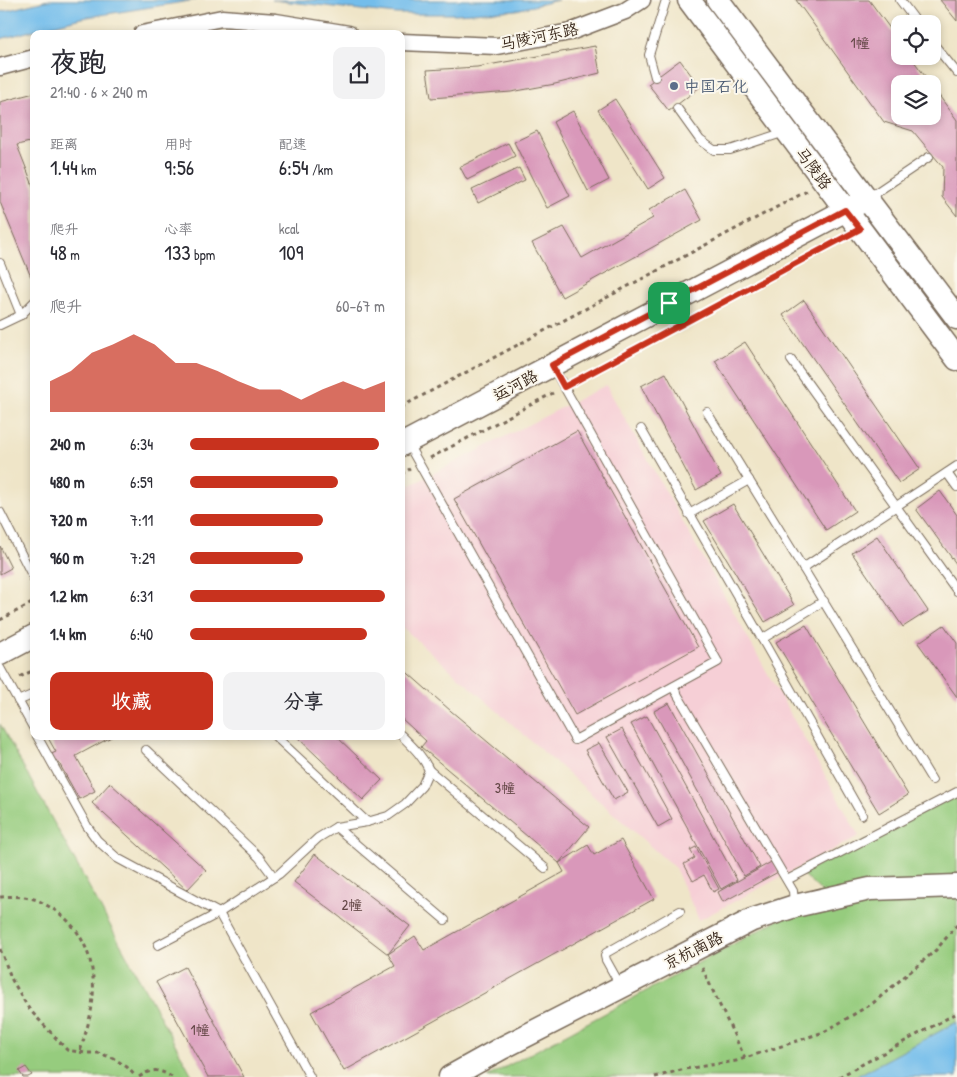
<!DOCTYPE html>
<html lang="zh">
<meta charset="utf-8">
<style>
:root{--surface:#fff;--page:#f2f2f3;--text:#2b2b33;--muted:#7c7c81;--accent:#c8321e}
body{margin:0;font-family:"Patrick Hand","LXGW WenKai TC",sans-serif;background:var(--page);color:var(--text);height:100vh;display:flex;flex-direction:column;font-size:19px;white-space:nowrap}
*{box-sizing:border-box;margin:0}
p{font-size:16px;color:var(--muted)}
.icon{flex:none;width:28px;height:28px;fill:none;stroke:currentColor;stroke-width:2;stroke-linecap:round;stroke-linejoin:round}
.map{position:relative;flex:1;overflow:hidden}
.panel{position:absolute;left:30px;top:30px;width:375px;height:710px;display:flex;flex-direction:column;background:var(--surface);border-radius:10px;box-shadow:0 2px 8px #0003}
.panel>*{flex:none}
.tools{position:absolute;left:891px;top:15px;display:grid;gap:10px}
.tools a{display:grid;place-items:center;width:50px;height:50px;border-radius:10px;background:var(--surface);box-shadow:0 2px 8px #0003;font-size:25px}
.pin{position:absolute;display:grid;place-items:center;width:42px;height:42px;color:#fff;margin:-21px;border-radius:10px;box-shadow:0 2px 8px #0006}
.round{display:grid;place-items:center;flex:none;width:52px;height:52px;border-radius:10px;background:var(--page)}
.overview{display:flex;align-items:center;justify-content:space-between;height:85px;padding:0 20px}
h1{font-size:28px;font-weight:600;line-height:38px}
.figures{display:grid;grid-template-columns:repeat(3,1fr);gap:8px;height:85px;padding:5px 20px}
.figures div{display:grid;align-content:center}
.figures b{font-size:21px;font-weight:600}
.figures small{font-size:14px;font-weight:400}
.figures p{font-size:14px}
.chart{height:140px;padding:10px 20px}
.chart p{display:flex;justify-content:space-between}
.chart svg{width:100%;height:90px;margin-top:5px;fill:var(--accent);opacity:.7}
.button{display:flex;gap:10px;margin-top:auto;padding:10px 20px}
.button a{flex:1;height:58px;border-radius:10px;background:var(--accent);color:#fff;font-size:20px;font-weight:600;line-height:58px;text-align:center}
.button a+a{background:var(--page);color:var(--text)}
ul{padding:0 20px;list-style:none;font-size:16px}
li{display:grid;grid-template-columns:80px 60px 1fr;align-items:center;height:38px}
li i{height:12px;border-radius:6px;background:var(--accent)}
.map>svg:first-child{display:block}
.built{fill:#f6cfd6}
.green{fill:#96cc7e;stroke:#687b4e}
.water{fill:#73bdeb;stroke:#577484}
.building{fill:#d998ba}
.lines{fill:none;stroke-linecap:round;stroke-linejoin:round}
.lane-casing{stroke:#7a6b5a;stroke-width:10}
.street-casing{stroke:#7a6b5a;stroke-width:19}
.secondary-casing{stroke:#7a6b5a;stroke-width:25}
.path{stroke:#7a6b5a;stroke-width:3;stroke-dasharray:4 4;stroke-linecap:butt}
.lane{stroke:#fff;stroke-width:8}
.street{stroke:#fff;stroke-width:16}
.secondary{stroke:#fff;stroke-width:22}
.route-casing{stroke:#fff;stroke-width:10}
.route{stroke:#c8321e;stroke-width:6}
.service-dot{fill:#5c6f8a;stroke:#fbf7ec;stroke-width:2}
.labels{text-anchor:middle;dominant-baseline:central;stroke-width:4;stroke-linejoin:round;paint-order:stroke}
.number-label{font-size:14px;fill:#624645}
.street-label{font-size:16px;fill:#3b2a1e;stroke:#fbf7ec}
.service-label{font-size:16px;fill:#4e5e75;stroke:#fbf7ec;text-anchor:start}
</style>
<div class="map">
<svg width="957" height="1077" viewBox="0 0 957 1077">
<rect width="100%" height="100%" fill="#fbf7ec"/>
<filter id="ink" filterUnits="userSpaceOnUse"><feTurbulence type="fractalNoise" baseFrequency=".02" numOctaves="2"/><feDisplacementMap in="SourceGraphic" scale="10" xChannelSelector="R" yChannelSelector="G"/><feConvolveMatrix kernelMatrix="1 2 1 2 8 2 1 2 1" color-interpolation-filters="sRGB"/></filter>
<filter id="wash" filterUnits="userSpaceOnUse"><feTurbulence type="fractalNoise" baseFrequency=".0096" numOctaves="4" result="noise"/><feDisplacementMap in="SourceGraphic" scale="20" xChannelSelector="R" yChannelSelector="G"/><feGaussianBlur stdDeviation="1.12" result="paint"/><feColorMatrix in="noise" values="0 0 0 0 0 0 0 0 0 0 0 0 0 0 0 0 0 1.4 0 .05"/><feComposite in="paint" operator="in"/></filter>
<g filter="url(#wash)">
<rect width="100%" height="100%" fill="#efe5c8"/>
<path class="built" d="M606 385 859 836 699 920 675 868 401 626V490Z"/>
<g class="green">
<path d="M0 724 193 1077H0Z"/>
<path d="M957 795V1022L855 1077H487L776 921 822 892 802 873Z"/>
</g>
<g class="water">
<path d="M49 0H196L81 18 0 39V12Z"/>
<path d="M272 0H558L516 10 456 14H397Z"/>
<path d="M957 1022V1077H855Z"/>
</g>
<g id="blocks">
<g class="building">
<path d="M796 0H869L900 42V56H910L931 84H900V116H932V86L957 120V216L942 197 943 167 913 131 884 122Z"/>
<path d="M940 0H957V21Z"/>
<path d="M595 46 600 73 555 84 511 92 431 98 427 70 477 67Z"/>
<path d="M680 60 700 87 669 111 648 84Z"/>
<path d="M34 93V141L17 145 34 188V276L31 277 0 202V102Z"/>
<path d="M615 99 665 178 648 189 598 110Z"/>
<path d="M573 111 609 180 588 191 553 122Z"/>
<path d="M537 131 570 196 547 208 514 142Z"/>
<path d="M508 143 515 156 467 180 460 167Z"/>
<path d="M519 168 525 180 478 203 472 190Z"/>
<path d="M685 190 702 220 562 297 532 243 564 227 582 258 653 218 649 210Z"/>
<path d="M804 300 920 469 899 483 783 315Z"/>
<path d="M745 342 855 511 826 530 715 361Z"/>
<path d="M666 373 721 476 696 490 641 386Z"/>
<path d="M577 431 698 647 575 715 454 499Z"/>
<path d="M940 491 957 515V565L916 509Z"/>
<path d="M733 504 794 605 765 622 704 521Z"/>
<path d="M877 536 928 611 903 627 852 553Z"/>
<path d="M0 546 11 568 0 574Z"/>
<path d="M806 625 908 795 879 813 776 642Z"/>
<path d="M944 625 957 643V697L918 643Z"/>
<path d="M401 667 451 711 589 827 559 863 588 845 594 855 621 840 654 899 344 1071 311 1012 395 966 388 954 415 936 424 950 564 872 559 863 421 747 426 741 401 718Z"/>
<path d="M669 703 760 867 744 876 654 711Z"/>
<path d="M647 716 737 880 721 889 631 724Z"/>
<path d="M622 729 672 819 658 827 607 737Z"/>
<path d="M47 736H113L76 756 95 791 79 799 59 763 55 765 49 755 56 752Z"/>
<path d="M296 736H336L382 780 363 800Z"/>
<path d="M599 743 628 792 614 800 585 750Z"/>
<path d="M110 783 206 870 187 890 92 803Z"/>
<path d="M696 847 719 889 713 892 704 875 693 881 684 864 695 858 690 850Z"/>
<path d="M315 854 410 926 388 954 294 882Z"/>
<path d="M773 861 778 872 723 902 718 892Z"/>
<path d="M185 967 244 1077H208L156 982Z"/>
<path d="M26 1067 32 1075 28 1077H23L19 1071Z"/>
</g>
</g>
</g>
<g filter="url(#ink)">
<use href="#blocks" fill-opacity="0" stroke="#7a6b5a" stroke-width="1"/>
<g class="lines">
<g class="lane-casing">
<g id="lane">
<path d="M900 0 918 24"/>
<path d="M932 42 957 73"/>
<path d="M655 77 649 55 666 0"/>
<path d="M677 108 700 140 714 150H730L785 132"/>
<path d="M868 198 929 157"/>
<path d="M0 263 21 315"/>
<path d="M0 325 21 315 34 302"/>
<path d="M791 360 957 591"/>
<path d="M707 412 803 568 932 780"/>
<path d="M641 429 762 639 862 815"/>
<path d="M408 444 575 740 718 662 553 367"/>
<path d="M947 473 957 487"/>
<path d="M0 512 34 579"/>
<path d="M689 514 749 480"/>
<path d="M803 568 957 466"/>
<path d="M762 639 824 601"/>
<path d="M0 668 34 729"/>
<path d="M673 687 793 891 794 904"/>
<path d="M18 701 34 694"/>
<path d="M37 736 87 826 97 840 117 858 219 913 310 1077"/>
<path d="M275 736 367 822"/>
<path d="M146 750 259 857 274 877"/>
<path d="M429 770 545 868"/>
<path d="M336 827 445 920"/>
<path d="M787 880 957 792"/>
<path d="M158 945 219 913 279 874 318 838 336 827 367 822 388 816 405 804 422 786 429 770C423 756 412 746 401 735"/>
<path d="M620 985 606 960 605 956 606 953 680 911"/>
</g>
</g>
<g class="street-casing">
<g id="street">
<path d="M142 34 222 18 276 22 349 34"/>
<path d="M401 42 497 46 570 32 625 11 642 0"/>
<path d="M0 67 34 58"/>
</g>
</g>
<g class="secondary-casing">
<g id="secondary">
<path d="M689 0 957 359"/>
<path d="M718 0 867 199 957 318"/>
<path d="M401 445 867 199"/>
<path d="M0 654 34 636"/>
<path d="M450 1077 502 1048 752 920 795 906 870 889 957 886"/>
</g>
</g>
<g class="path">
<path d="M576 380 842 238"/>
<path d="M401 407 807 191"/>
<path d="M430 458 553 393"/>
<path d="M401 474 410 469"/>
<path d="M0 620 34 602"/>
<path d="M20 677 34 670"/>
<path d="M0 897C11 896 23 896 34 899 39 900 44 904 48 906 81 924 96 959 93 996 92 1015 85 1034 80 1052"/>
<path d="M0 949 12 980 29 1009 67 1050 85 1053H98L113 1058 127 1067 136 1077"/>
<path d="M702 968 745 1058"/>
<path d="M139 1077C153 1068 158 1069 172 1077"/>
<path d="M655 1077 685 1069 736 1061 824 1032 873 1003 936 950 957 925"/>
<path d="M839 1077 957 1013"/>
</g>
<use href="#lane" class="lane"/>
<use href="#street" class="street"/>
<use href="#secondary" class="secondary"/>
</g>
</g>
<g class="lines" filter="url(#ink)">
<g class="route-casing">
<path id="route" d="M845 210 860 229 564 387 552 365Z"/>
</g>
<use href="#route" class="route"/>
</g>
<circle class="service-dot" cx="674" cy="86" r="5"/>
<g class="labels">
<g class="number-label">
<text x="860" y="42">1幢</text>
<text x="505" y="787">3幢</text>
<text x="352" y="904">2幢</text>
<text x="200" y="1029">1幢</text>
</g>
<g class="street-label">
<text transform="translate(539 36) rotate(-12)">马陵河东路</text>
<text transform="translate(814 168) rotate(53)">马陵路</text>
<text transform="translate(515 385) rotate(-28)">运河路</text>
<text transform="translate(693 950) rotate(-27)">京杭南路</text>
</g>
<g class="service-label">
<text x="684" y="86">中国石化</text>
</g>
</g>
</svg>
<div class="tools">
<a><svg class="icon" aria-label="locate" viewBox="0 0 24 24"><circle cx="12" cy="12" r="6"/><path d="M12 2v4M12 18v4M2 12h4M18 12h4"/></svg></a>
<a><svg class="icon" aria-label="layers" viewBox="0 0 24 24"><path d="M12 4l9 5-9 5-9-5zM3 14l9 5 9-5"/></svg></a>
</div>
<div class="pin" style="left:669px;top:303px;background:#1e9e55"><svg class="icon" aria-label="arrive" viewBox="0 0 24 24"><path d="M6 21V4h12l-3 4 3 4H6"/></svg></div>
<section class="panel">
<div class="overview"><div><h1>夜跑</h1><p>21:40 · 6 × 240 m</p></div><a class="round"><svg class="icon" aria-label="share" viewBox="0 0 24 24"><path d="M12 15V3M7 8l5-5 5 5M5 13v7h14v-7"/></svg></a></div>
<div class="figures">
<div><p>距离</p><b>1.44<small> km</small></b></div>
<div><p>用时</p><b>9:56</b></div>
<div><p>配速</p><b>6:54<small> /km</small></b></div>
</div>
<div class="figures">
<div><p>爬升</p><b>48<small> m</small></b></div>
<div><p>心率</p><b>133<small> bpm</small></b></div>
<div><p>kcal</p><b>109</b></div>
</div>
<div class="chart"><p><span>爬升</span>60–67 m</p>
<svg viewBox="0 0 160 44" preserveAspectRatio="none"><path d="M0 44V29L10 24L20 15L30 11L40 6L50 11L60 20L70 20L80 24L90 29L100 33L110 33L120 38L130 33L140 29L150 33L160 29V44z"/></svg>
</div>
<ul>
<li><b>240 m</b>6:34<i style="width:97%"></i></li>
<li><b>480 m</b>6:59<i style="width:76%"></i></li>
<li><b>720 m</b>7:11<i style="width:68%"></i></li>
<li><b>960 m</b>7:29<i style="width:58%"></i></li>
<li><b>1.2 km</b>6:31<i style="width:100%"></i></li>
<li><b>1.4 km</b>6:40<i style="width:91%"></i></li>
</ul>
<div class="button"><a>收藏</a><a>分享</a></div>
</section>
</div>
